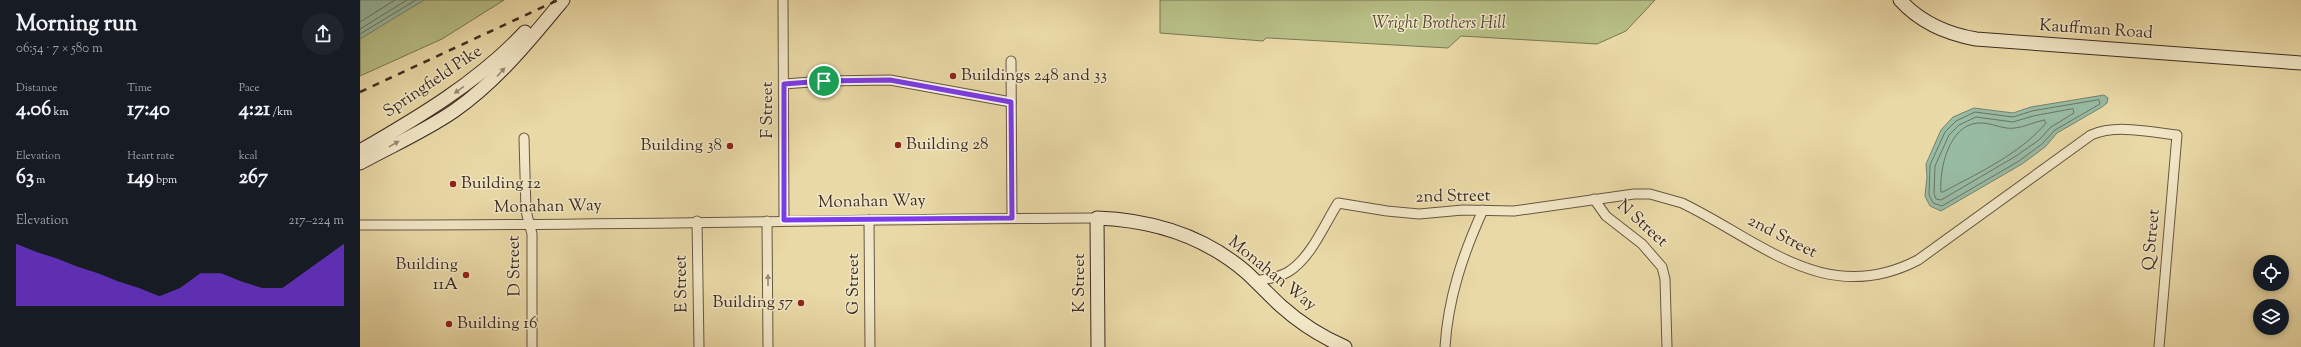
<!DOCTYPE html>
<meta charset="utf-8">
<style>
:root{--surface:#171b24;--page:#20242c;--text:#f1f3f6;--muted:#9ea1a6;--accent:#7c3aed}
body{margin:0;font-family:"Sorts Mill Goudy",serif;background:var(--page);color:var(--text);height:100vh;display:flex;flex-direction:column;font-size:15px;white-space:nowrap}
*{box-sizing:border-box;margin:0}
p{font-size:13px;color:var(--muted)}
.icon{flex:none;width:22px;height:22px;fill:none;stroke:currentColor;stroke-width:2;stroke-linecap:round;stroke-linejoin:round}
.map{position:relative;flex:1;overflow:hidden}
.details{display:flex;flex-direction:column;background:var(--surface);width:360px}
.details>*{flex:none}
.controls{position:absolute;left:1893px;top:255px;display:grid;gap:8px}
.controls a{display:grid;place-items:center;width:36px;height:36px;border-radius:50%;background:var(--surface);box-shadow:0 2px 6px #0003;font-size:20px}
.pin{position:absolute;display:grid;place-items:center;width:34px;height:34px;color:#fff;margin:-17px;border:2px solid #fff;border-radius:50%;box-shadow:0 1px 4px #0007}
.round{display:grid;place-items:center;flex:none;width:42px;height:42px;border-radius:21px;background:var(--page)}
.head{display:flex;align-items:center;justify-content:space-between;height:68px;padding:0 16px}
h1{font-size:22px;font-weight:700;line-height:30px}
.metrics{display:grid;grid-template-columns:repeat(3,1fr);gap:6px;height:68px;padding:4px 16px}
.metrics div{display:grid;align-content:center}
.metrics b{font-size:20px;font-weight:700}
.metrics small{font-size:11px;font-weight:400}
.metrics p{font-size:11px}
.chart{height:112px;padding:8px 16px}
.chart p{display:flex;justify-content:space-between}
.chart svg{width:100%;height:72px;margin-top:4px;fill:var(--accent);opacity:.7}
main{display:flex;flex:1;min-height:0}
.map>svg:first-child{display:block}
.green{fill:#b7bf86;stroke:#7a7654}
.water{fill:#98bba3;stroke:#748270}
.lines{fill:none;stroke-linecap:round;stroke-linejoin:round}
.shore{stroke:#6a7463;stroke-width:1}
.street-casing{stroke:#685744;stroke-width:11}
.secondary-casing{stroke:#3d2c23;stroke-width:15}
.street{stroke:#f1e6c5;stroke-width:9}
.secondary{stroke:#f1e6c5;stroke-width:13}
.rail{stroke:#3d2c23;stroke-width:2.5;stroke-dasharray:7 7;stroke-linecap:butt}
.oneway{fill:#978974}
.route-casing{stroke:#fff;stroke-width:8}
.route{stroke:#7c3aed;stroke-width:5}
.poi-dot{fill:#8f2418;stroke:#f1e6c5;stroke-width:1.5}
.labels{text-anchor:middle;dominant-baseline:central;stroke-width:3;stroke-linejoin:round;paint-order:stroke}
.park-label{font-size:17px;font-style:italic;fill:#554937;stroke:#f1e6c5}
.street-label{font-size:17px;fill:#3d2c23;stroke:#f1e6c5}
.poi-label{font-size:17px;fill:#3d2c23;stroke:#f1e6c5;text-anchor:start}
</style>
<main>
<section class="details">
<div class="head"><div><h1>Morning run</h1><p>06:54 · 7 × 580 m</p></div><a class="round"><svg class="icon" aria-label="share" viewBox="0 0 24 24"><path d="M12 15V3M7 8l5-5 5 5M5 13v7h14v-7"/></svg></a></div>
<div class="metrics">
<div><p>Distance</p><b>4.06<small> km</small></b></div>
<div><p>Time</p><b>17:40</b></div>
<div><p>Pace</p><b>4:21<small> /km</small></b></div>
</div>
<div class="metrics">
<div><p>Elevation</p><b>63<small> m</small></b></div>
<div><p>Heart rate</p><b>149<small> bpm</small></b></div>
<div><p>kcal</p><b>267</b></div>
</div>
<div class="chart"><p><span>Elevation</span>217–224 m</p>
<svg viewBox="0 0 160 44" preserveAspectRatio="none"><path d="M0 44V6L10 11L20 15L30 20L40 24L50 29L60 33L70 38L80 33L90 24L100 24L110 29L120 33L130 33L140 24L150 15L160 6V44z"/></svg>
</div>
</section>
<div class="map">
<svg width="1941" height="347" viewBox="0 0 1941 347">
<rect width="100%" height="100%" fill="#e9d9a6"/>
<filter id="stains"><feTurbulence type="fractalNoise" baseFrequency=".005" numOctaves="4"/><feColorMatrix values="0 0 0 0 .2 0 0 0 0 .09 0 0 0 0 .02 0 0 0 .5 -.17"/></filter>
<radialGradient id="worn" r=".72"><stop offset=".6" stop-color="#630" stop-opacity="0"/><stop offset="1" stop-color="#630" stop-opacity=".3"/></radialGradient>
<g class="green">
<path d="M0 0H144L82 39 0 76Z"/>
<path d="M800 0H1295L1266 31 1237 44 1101 36 1088 48 909 38H906L903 41 800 33Z"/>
</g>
<g class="water">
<path d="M0 0H64L0 39Z"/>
<path d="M1744 95 1748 98 1747 103 1742 107 1697 133 1685 147 1662 164 1581 211 1570 206 1565 196 1567 177 1566 164 1581 130 1593 117 1614 108 1653 113 1671 107Z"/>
</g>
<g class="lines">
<g class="shore">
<path d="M0 22 35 0"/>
<path d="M0 29 47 0"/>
<path d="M0 34 56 0"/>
<path d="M1739 100 1740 104 1695 130 1682 144 1659 161 1582 206 1573 203 1569 195 1570 165 1585 132 1596 121 1615 112 1653 117 1672 111Z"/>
<path d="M1713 109 1714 113 1691 127 1679 140 1656 156 1581 200 1576 199 1574 194 1575 166 1589 135 1599 125 1616 117 1653 122 1673 116Z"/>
<path d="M1684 120 1686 123C1660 154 1618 173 1583 192H1581C1579 169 1589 125 1618 123 1631 122 1643 130 1655 128 1665 127 1674 122 1684 120Z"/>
</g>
<g class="street-casing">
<g id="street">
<path d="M423 0 424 220"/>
<path d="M651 61 652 218"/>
<path d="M424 84 464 81 530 80 651 102"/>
<path d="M164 138 166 211 172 234V347"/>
<path d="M1234 199 1246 216 1282 244 1302 267 1305 279 1307 347"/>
<path d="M509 220 510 347"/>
<path d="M337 221 339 347"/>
<path d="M407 221 408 347"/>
<path d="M0 225C246 226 491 219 737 218"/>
<path d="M895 281C906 279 918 278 928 272 951 258 964 225 978 203L1027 211 1059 214 1103 210 1154 211 1274 194H1290L1322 203C1401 241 1466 308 1558 260L1731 135C1756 124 1790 132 1817 135L1799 347"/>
<path d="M1085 347C1088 298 1103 254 1123 210"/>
</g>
</g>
<g class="secondary-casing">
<g id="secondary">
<path d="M1540 0C1560 22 1587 34 1616 39L1941 63"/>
<path d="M0 151C59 117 118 82 165 32"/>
<path d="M0 163C31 146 65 131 94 111 137 81 170 40 203 0"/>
<path d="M738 347 737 218C792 220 844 236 886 272 898 283 909 295 921 306 940 323 962 337 985 347"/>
</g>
</g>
<use href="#street" class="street"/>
<use href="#secondary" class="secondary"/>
<path class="rail" d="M0 92 198 0"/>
</g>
<defs><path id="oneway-solid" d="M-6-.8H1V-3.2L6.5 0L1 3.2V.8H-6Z"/></defs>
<g class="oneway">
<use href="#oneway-solid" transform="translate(141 72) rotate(-48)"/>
<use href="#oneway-solid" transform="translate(99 90) rotate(144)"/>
<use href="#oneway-solid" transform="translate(34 144) rotate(-29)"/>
<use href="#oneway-solid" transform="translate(408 280) rotate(-90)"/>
</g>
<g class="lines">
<g class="route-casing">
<path id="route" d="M530 80 651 102 652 218 424 220V84L464 81Z"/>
</g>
<use href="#route" class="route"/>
</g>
<g class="poi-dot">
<circle cx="593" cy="76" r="4"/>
<circle cx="538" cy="145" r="4"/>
<circle cx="370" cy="146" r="4"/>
<circle cx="93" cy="184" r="4"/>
<circle cx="106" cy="275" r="4"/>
<circle cx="441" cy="303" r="4"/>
<circle cx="89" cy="324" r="4"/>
</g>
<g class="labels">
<g class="park-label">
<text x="1079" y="24">Wright Brothers Hill</text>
</g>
<g class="street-label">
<text transform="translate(1736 30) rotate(4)">Kauffman Road</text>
<text transform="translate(73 82) rotate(-34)">Springfield Pike</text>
<text transform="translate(408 110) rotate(-90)">F Street</text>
<text transform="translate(1093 197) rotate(-1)">2nd Street</text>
<text transform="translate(512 202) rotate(-1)">Monahan Way</text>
<text transform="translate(188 207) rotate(-1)">Monahan Way</text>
<text transform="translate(1282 224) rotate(42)">N Street</text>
<text transform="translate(1422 237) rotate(27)">2nd Street</text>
<text transform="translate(1792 240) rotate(-85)">Q Street</text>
<text transform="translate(155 266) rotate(-91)">D Street</text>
<text transform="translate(912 274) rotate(39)">Monahan Way</text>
<text transform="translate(720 283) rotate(-90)">K Street</text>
<text transform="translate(322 284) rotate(-91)">E Street</text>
<text transform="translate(494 284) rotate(-90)">G Street</text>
</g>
<g class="poi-label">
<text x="601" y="76">Buildings 248 and 33</text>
<text x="546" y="145">Building 28</text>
<text x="362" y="146" text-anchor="end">Building 38</text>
<text x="101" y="184">Building 12</text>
<text x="98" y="265" text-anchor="end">Building<tspan x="98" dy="20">11A</tspan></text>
<text x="433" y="303" text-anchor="end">Building 57</text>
<text x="97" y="324">Building 16</text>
</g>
</g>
<rect width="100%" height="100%" filter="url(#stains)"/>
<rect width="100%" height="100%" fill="url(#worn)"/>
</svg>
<div class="controls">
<a><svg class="icon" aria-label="locate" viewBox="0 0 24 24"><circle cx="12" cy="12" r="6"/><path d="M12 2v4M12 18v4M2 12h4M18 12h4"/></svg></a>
<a><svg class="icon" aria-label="layers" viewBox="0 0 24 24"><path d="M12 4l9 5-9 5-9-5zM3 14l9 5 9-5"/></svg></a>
</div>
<div class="pin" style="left:464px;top:81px;background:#1e9e55"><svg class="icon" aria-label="arrive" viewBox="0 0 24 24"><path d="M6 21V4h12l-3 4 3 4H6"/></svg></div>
</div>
</main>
